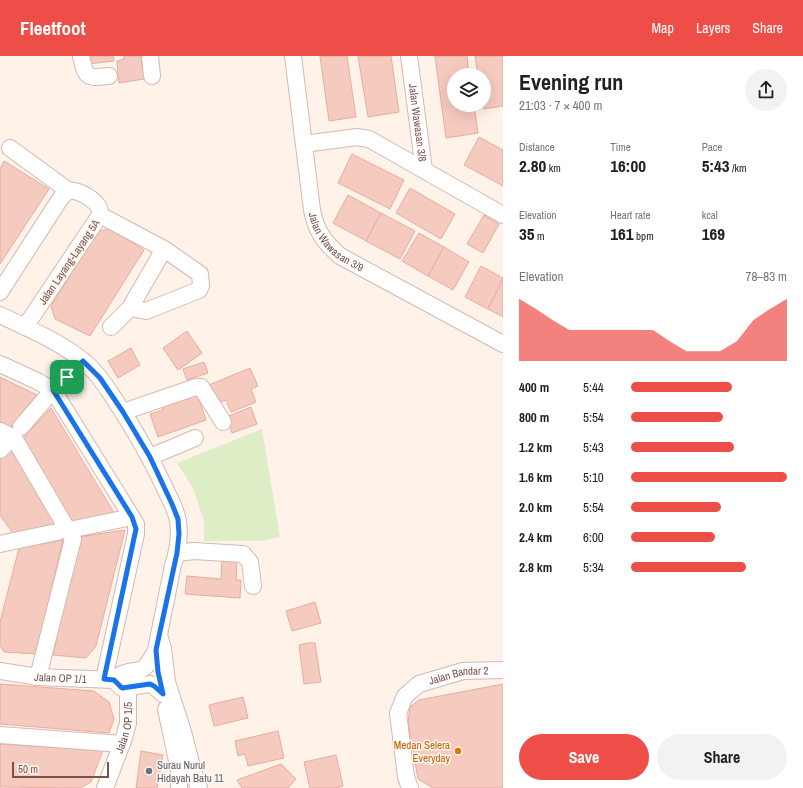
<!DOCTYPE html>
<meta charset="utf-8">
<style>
:root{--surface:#fff;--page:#f2f2f2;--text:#202124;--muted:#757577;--accent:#ee4e48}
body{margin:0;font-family:"Archivo Narrow",sans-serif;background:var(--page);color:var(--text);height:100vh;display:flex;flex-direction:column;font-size:15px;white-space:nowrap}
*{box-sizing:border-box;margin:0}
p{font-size:13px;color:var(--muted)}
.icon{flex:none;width:22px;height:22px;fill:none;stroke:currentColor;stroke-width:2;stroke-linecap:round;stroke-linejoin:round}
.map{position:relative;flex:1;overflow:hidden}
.details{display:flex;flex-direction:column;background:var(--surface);width:300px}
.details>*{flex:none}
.controls{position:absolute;left:447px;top:12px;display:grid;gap:8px}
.controls a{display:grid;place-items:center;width:44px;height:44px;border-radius:50%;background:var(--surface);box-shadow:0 4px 16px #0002;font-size:20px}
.scale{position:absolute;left:12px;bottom:10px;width:97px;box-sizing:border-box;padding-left:4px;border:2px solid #7a524a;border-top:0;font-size:11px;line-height:14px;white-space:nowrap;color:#7a524a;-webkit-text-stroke:3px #fff7f0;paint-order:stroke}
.pin{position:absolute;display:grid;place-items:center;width:34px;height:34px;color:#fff;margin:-17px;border-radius:8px;box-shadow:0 2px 6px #0006}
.round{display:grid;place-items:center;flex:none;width:42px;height:42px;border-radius:21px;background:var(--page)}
.head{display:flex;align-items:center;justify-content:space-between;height:68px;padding:0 16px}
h1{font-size:22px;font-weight:800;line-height:30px}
.stats{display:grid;grid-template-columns:repeat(3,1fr);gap:6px;height:68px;padding:4px 16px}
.stats div{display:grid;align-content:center}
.stats b{font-size:17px;font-weight:800}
.stats small{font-size:11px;font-weight:400}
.stats p{font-size:11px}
.chart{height:112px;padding:8px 16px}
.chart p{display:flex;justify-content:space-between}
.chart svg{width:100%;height:72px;margin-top:4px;fill:var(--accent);opacity:.7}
.cta{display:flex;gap:8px;margin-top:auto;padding:8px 16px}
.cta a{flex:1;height:46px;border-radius:24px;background:var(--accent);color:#fff;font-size:16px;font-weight:800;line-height:46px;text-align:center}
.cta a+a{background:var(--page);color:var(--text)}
ul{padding:0 16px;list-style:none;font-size:13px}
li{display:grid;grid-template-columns:64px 48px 1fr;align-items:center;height:30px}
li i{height:10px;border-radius:5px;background:var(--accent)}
header{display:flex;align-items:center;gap:24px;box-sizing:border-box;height:56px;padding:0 20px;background:var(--accent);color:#fff}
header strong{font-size:19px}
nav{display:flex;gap:22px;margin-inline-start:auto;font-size:14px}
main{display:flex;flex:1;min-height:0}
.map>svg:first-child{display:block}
.green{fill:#ddedc5}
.building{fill:#f5cabf;stroke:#e9ac9e}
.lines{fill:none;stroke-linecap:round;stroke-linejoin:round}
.minor-casing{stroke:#d4b9b0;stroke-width:18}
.minor{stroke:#fff;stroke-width:16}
.route-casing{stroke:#fff;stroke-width:8}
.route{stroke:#1a73e8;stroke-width:5}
.food-dot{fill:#e8710a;stroke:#fff7f0;stroke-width:1.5}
.worship-dot{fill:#6b7280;stroke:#fff7f0;stroke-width:1.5}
.labels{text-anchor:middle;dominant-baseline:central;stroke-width:3;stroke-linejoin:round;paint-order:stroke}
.street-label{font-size:11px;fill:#7a524a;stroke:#fff7f0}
.food-label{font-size:11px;fill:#c56008;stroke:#fff7f0;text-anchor:end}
.worship-label{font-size:11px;fill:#5b616d;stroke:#fff7f0;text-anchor:start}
</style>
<header>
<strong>Fleetfoot</strong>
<nav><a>Map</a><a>Layers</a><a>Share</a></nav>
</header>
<main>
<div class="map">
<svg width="503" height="732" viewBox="0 0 503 732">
<rect width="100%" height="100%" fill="#fef2e9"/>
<path class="green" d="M262 373 280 481 261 485H204V465L193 432 177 407Z"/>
<g class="building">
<path d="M86 0H113L114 5 87 8Z"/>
<path d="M124 0H141L144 23 119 27 117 5 124 3Z"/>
<path d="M320 0H347L356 61 329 65Z"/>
<path d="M358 0H391L399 56 368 61Z"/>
<path d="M435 0H467L469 19H454V49H474L478 77 446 82Z"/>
<path d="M475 0H503V50L484 53V19H478Z"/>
<path d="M479 81 503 94V130L464 109Z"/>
<path d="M352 98 404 124 390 153 338 127Z"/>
<path d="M4 105 49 133 0 208V113Z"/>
<path d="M410 132 455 158 441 183 396 157Z"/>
<path d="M348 139 381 157 366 185 333 167Z"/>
<path d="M381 157 415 175 400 203 366 185Z"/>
<path d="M484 159 499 168 483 197 467 188Z"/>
<path d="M111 173 144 194 90 280 55 263 51 250 98 175Z"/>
<path d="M419 177 444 191 428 220 402 205Z"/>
<path d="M444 191 469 206 453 234 428 220Z"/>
<path d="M481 210 503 222 488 253 465 241Z"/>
<path d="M503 223V261L488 253Z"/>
<path d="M187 275 202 297 178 314 163 292Z"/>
<path d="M131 292 140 309 118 322 108 305Z"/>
<path d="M204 306 208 317 187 324 183 313Z"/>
<path d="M250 312 258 330 251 333 256 346 231 356 226 344 216 348 209 329Z"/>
<path d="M0 321 39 340 11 371 0 366Z"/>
<path d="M197 337 206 364 158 381 150 358 163 354 162 349Z"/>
<path d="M251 351 257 368 232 377 226 361Z"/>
<path d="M51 352 116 460 74 467 22 383Z"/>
<path d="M11 393 57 471 14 479 0 459V403Z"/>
<path d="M125 474 96 590 86 602 53 599 78 481Z"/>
<path d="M63 484 36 598 4 596 0 589V566L19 492Z"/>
<path d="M222 501H237L236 524H241L240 542 185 538 187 520 221 523Z"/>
<path d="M315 546 321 567 292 575 286 555Z"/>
<path d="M307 587H315L321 626 304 628 299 589Z"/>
<path d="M0 628 94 635 109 646 114 663 109 677 0 668Z"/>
<path d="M503 628V732H433L418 723 408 666 410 651 419 644Z"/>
<path d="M243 641 248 662 214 670 209 649Z"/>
<path d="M278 675 284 702 248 710 245 698 238 700 235 685Z"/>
<path d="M0 688 103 694 91 726 80 732 0 731Z"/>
<path d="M141 695 163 699 157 732H136Z"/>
<path d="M336 699 343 730 335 732H310L304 706Z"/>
<path d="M281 708 296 723 288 732H242L237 724Z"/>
</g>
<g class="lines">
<g class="minor-casing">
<g id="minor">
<path d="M81 0C86 23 87 22 109 20"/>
<path d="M150 0 152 20"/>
<path id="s1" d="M293 0 312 154C316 175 324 186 340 200L503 288"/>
<path id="s2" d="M409 0 424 114"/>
<path d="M304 88 357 81 369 83 503 159"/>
<path d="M10 92 69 135"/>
<path d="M100 159 164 193 200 218 201 230 199 234 146 255 130 252"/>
<path d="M0 236 62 140C65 138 67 135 70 135 78 133 97 145 99 152 100 154 100 157 100 159L25 271"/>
<path d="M0 259C31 274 64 287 89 310 100 320 107 332 115 344 133 371 149 399 163 428 168 440 176 452 178 465 180 480 178 495 173 509L156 594C153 600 150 606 145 611 137 618 125 612 114 624"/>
<path d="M111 271 130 252 164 193"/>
<path d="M0 308 37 325 53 334 136 468V478L104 623"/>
<path d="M123 356 196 331H201L223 366"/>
<path d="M21 371 53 334 83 305"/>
<path d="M0 375 14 382 73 483 38 621"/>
<path d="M0 394 7 387"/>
<path d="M150 401 195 382"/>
<path d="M74 473 132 461"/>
<path d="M0 488 57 476"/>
<path d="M177 497 194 495 243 498 250 506 253 530"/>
<path d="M160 582 163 592 167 626 183 676 194 718 199 732"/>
<path id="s3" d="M0 615 38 621 114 624 122 632 150 628 154 630 163 638"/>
<path d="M166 653 179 714V732"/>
<path d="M0 679 122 688"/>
<path id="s4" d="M105 732 124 682 128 667V632"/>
<path id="s5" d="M410 732 406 721 398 657 405 640 419 628 463 615 503 614"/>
</g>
</g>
<use href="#minor" class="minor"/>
</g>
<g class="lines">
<g class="route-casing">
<path id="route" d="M83 305 100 322 123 356 150 401 172 448 178 463 179 478 177 497 156 594 158 616 163 638 154 630 150 628 122 632 114 624 104 623 136 473 132 461 53 334Z"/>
</g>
<use href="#route" class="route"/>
</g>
<circle class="food-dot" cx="458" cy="695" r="4"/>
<circle class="worship-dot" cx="149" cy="715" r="4"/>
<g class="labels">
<g class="street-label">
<text stroke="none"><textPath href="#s2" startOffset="67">Jalan Wawasan 3/8</textPath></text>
<text stroke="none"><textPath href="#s1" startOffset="197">Jalan Wawasan 3/9</textPath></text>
<text transform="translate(69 206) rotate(-56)">Jalan Layang-Layang 5A</text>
<text stroke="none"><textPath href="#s5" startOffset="154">Jalan Bandar 2</textPath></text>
<text stroke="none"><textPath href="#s3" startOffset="61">Jalan OP 1/1</textPath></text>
<text stroke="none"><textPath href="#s4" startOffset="64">Jalan OP 1/5</textPath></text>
</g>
<g class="food-label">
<text x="450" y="689">Medan Selera<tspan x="450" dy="13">Everyday</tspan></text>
</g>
<g class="worship-label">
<text x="157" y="709">Surau Nurul<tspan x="157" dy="13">Hidayah Batu 11</tspan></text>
</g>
</g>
</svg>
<div class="controls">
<a><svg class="icon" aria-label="layers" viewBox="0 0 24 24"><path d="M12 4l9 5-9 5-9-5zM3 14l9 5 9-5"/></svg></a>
</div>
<div class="scale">50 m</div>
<div class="pin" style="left:67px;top:321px;background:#1e9e55"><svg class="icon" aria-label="arrive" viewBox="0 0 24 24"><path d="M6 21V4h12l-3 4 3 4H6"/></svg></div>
</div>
<section class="details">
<div class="head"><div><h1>Evening run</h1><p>21:03 · 7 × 400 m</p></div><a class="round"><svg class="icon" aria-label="share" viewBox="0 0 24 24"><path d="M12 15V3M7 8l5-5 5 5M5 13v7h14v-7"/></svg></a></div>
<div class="stats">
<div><p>Distance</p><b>2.80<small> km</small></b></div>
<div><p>Time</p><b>16:00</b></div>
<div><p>Pace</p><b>5:43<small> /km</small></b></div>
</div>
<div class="stats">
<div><p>Elevation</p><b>35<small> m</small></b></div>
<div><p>Heart rate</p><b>161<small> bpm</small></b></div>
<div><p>kcal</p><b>169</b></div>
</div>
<div class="chart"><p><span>Elevation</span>78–83 m</p>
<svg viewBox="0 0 160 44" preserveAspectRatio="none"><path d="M0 44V6L10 12L20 19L30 25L40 25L50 25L60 25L70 25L80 25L90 32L100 38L110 38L120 38L130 32L140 19L150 12L160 6V44z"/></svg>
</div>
<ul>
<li><b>400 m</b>5:44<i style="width:65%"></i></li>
<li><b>800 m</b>5:54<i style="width:59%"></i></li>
<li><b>1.2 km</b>5:43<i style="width:66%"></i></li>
<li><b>1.6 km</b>5:10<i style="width:100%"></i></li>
<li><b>2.0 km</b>5:54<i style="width:58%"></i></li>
<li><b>2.4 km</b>6:00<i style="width:54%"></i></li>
<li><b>2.8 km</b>5:34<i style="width:74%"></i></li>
</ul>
<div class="cta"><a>Save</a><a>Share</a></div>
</section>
</main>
